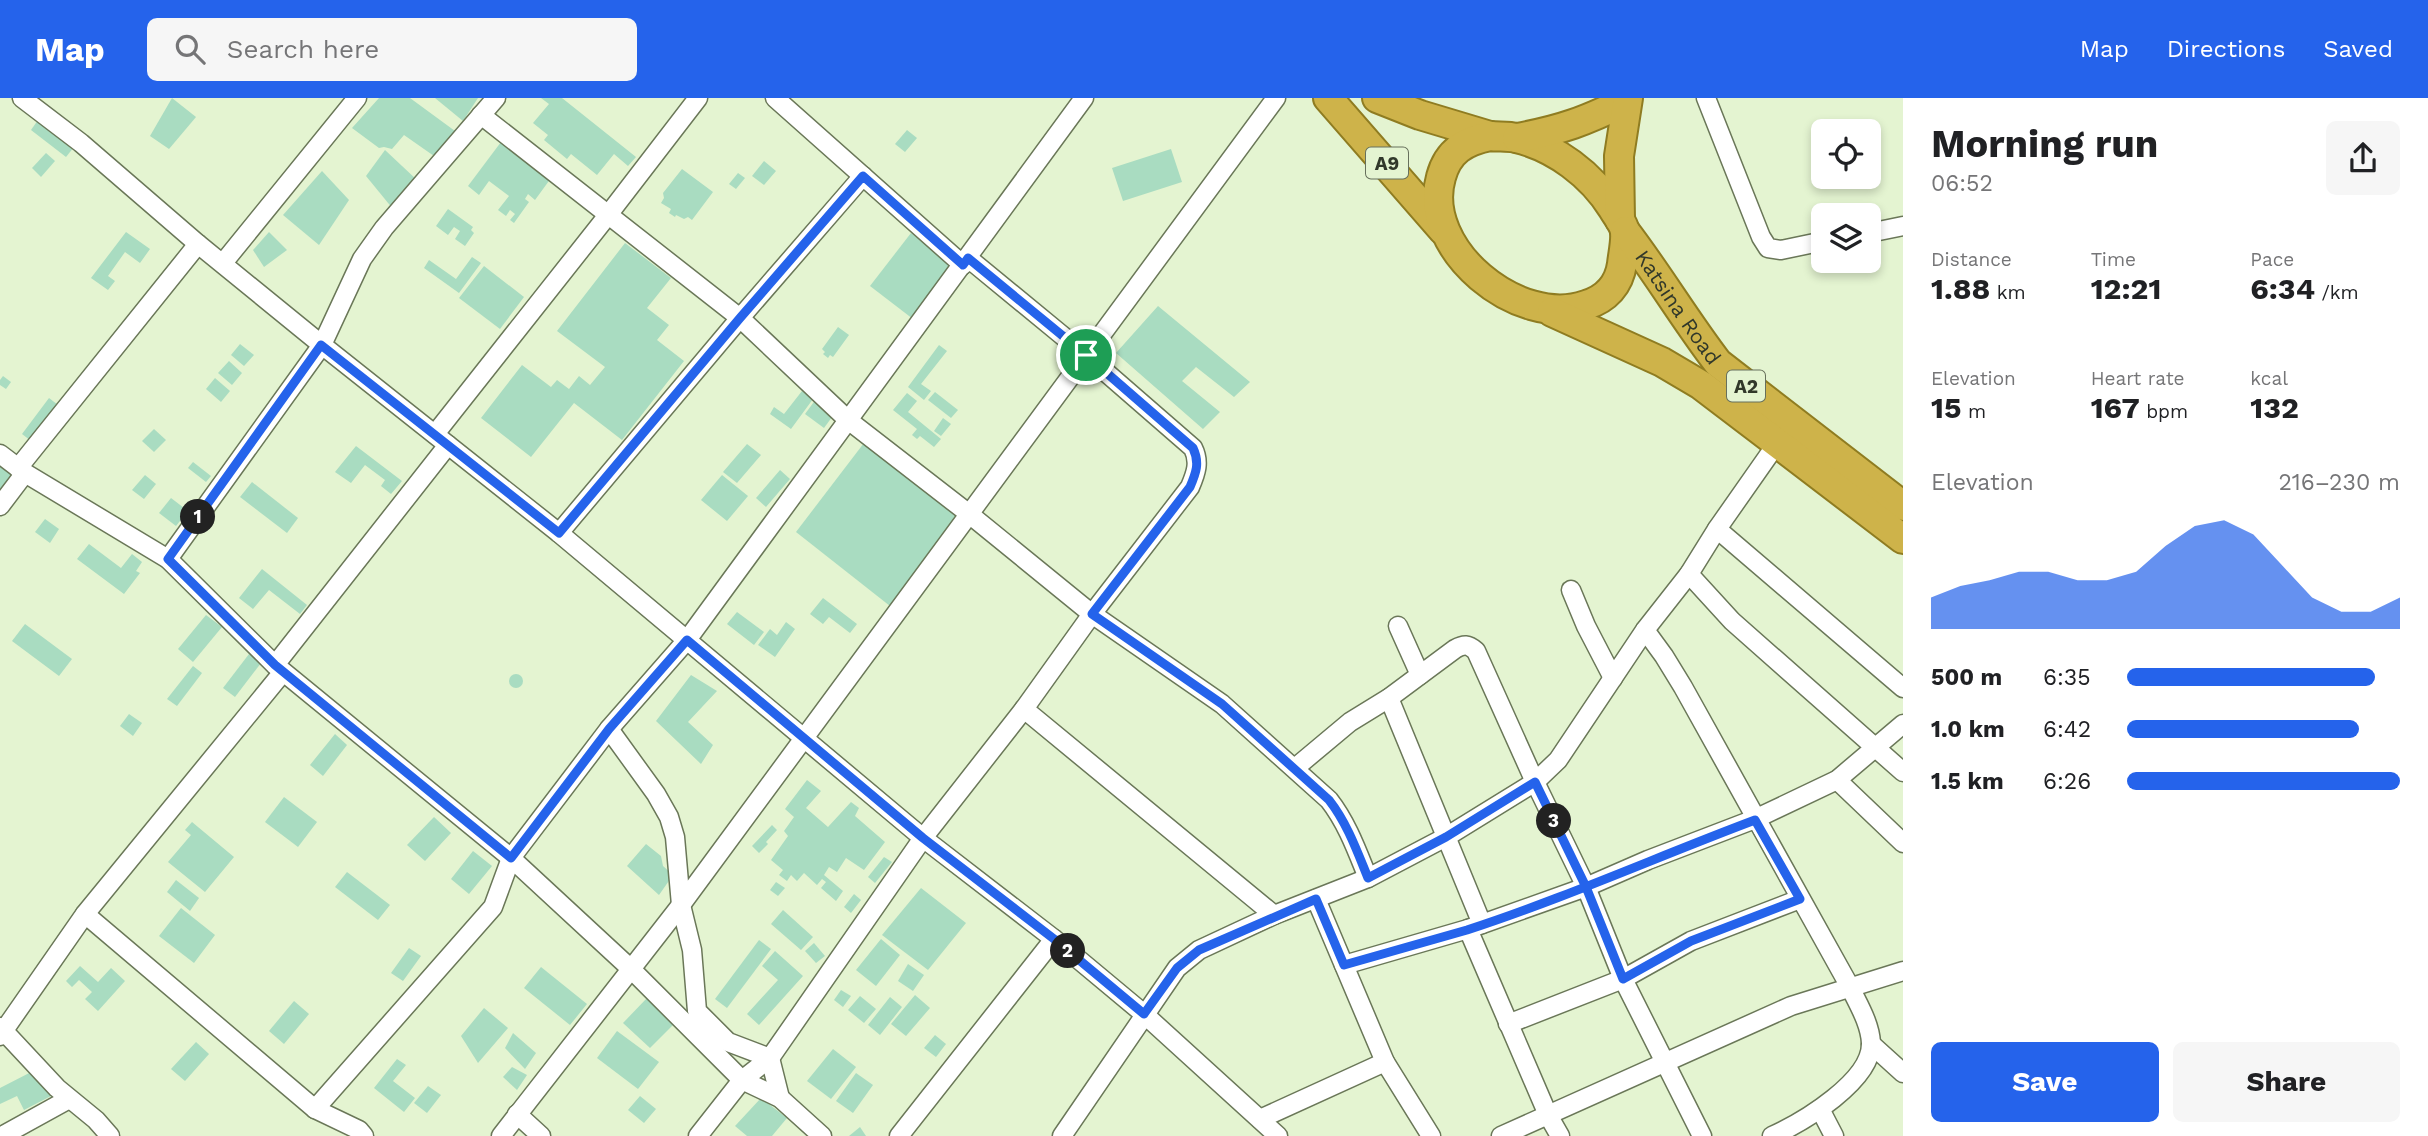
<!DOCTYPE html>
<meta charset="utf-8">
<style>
:root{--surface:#fff;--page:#f6f6f6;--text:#202124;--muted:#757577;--accent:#2563eb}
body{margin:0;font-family:"Work Sans",sans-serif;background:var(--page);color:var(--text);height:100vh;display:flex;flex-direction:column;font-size:26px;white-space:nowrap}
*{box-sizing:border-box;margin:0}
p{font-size:23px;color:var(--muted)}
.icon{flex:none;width:38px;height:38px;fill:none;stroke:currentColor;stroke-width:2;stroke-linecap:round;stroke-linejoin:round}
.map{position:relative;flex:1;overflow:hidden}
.details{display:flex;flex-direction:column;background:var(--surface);width:525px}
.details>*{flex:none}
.controls{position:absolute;left:1811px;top:21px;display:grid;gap:14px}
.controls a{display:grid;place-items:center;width:70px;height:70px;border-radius:10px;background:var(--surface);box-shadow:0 4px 10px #0003;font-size:35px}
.pin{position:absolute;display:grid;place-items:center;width:60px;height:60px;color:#fff;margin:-30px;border:4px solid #fff;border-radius:50%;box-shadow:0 2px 7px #0007}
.km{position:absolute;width:35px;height:35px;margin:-18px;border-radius:50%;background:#222;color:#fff;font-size:19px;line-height:35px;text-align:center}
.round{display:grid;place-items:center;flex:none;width:74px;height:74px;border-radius:10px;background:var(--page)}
.summary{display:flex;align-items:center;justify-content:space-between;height:119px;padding:0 28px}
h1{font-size:38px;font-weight:700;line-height:52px}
.metrics{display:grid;grid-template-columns:repeat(3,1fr);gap:10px;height:119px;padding:7px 28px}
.metrics div{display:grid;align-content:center}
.metrics b{font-size:30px;font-weight:700}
.metrics small{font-size:19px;font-weight:400}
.metrics p{font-size:19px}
.chart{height:196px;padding:14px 28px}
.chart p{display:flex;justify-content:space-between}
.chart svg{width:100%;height:126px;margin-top:7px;fill:var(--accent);opacity:.7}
.cta{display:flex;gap:14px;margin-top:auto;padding:14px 28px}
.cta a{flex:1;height:80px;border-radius:10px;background:var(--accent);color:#fff;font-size:28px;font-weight:700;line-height:80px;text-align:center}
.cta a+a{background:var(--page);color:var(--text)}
ul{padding:0 28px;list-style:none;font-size:23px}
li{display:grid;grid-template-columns:112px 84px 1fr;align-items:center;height:52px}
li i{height:18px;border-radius:9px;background:var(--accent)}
header{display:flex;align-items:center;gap:42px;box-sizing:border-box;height:98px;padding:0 35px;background:var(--accent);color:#fff}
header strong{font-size:33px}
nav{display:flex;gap:38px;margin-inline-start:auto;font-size:24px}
.search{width:490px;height:63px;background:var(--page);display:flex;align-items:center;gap:18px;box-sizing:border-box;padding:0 24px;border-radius:10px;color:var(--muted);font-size:26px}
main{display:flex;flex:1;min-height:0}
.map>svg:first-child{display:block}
.building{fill:#a9dcc1}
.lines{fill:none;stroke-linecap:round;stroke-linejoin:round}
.minor-casing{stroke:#6a7758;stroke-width:21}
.trunk-casing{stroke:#8f7c21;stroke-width:32}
.minor{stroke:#fff;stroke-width:18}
.trunk{stroke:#ceb34a;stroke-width:28}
.route-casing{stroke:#fff;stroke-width:14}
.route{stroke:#2563eb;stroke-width:9}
.labels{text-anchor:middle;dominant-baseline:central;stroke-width:5;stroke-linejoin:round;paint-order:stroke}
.shield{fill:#e4f4d1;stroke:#67705c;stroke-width:2}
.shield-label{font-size:19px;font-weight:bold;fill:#31382a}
.street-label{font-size:21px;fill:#31382a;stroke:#e4f4d1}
</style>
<header>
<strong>Map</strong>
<div class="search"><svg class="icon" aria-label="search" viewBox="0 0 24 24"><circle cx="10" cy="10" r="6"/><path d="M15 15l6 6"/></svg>Search here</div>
<nav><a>Map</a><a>Directions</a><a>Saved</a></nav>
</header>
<main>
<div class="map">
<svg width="1903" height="1038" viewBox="0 0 1903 1038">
<rect width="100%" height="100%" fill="#e4f4d1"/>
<g class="building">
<path d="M172 0 196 19 169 51 150 38Z"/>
<path d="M379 0H410L455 33 434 58 404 37 392 51 384 49 379 50 352 30Z"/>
<path d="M435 0H478L463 23Z"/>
<path d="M541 0H562L636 59 628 68 614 56 597 77 571 56 567 61 544 42 548 37 533 25 549 6Z"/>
<path d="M38 22 74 49 66 59 31 32Z"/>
<path d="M907 32 917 40 905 54 895 46Z"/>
<path d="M504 40 554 76 535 102 528 96 525 101 529 104 514 125 510 122 515 116 510 112 506 118 498 112 509 98 489 83 479 97 468 88Z"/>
<path d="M1171 51 1182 84 1123 103 1112 70Z"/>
<path d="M385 52 418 83 393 111 366 78Z"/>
<path d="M46 55 55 63 41 79 32 70Z"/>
<path d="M764 63 776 73 764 87 752 78Z"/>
<path d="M682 71 713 94 692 122 688 119 684 121 676 117 675 119 669 115 671 111 661 105 664 100 663 95Z"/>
<path d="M322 73 349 102 319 147 283 117Z"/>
<path d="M738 75 745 80 736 91 729 86Z"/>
<path d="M448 111 473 129 471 132 474 135 465 148 455 141 460 133 454 129 448 137 436 128Z"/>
<path d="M126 134 150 151 140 165 125 154 108 178 115 183 108 192 91 180Z"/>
<path d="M269 134 287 152 264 169 253 152Z"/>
<path d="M911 135 954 168 913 221 870 188Z"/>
<path d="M625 145 671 180 647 210 669 227 657 242 684 263 622 342 574 305 531 359 481 320 522 267 551 289 557 282 569 291 579 278 590 287 605 269 557 233Z"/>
<path d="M472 159 481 165 459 195 424 170 429 162 456 181Z"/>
<path d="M484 168 524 199 500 231 459 200Z"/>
<path d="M1158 208 1250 284 1234 299 1196 269 1182 283 1220 314 1203 331 1116 255Z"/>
<path d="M838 229 849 237 833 259 830 257 828 260 823 256 825 254 822 251Z"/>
<path d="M240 246 254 257 244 268 231 257Z"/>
<path d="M939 247 947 253 921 286 931 293 924 302 908 289Z"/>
<path d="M229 263 242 275 232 287 218 275Z"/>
<path d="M3 278 11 284 6 291 0 287V282Z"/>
<path d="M215 280 230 293 221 304 206 291Z"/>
<path d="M802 293 813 301 791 331 770 316 774 309 784 316Z"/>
<path d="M935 294 958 312 951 320 928 302Z"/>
<path d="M907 295 917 303 908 314 941 341 934 349 920 338 917 341 912 337 917 331 893 312Z"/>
<path d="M49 300 62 310 35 346 22 336Z"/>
<path d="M816 301 835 315 824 330 805 316Z"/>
<path d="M943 320 951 326 941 338 934 333Z"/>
<path d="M154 331 166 342 154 354 142 343Z"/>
<path d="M867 341 961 414 890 508 796 434Z"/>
<path d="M747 346 761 357 737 385 723 374Z"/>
<path d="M356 348 402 383 391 396 381 388 385 382 365 367 351 385 335 374Z"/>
<path d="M193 364 211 378 206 384 188 370Z"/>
<path d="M0 367 13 376 0 394Z"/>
<path d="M780 372 790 381 766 409 756 400Z"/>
<path d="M145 377 156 386 144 401 132 392Z"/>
<path d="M722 377 748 398 727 423 701 402Z"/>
<path d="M252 384 298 420 287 435 240 399Z"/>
<path d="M171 400 188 413 176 428 159 415Z"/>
<path d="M45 421 59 431 50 445 35 434Z"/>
<path d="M89 446 121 470 132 456 142 464 136 473 140 475 124 496 77 461Z"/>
<path d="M262 471 307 507 300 516 269 492 253 511 239 500Z"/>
<path d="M823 500 857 526 850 535 829 519 823 526 810 516Z"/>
<path d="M737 514 764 534 754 547 727 526Z"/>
<path d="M206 517 222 529 193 564 178 551Z"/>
<path d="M786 524 795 531 775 559 758 547 770 531 777 537Z"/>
<path d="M25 526 72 561 59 578 12 543Z"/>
<path d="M249 556 261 565 235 599 223 590Z"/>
<path d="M193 568 202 575 177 608 167 601Z"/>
<circle cx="516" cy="583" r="7"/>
<path d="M691 577 717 593 688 624 713 647 701 666 656 623Z"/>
<path d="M129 616 142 625 133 638 120 628Z"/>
<path d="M335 636 347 647 323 678 310 667Z"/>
<path d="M807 682 821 693 806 710 828 729 851 704 859 710 855 718 885 744 864 772 846 760 837 774 829 769 824 777 843 793 836 803 821 790 826 784 822 781 817 787 804 775 797 783 791 777 787 783 779 777 783 772 771 762 788 738 784 733 794 719 785 711Z"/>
<path d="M284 699 317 724 298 749 265 724Z"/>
<path d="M434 719 451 735 425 763 407 747Z"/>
<path d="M192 724 234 759 205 794 168 764 191 737 185 732Z"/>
<path d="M772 727 777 732 766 744 768 746 759 755 752 748Z"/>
<path d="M646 746 661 758 663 768 673 777 659 797 627 768Z"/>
<path d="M473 753 492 768 469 796 451 781Z"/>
<path d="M884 759 892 764 875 785 868 779Z"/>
<path d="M347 774 390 807 378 822 335 789Z"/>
<path d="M176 782 199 800 190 813 167 794Z"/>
<path d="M776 784 785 790 778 798 770 792Z"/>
<path d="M921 790 966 825 928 872 882 837Z"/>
<path d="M854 796 861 802 851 815 844 809Z"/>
<path d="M181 810 215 837 194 865 159 838Z"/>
<path d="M783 812 813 839 801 852 771 826Z"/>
<path d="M881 841 900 857 876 888 856 872Z"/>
<path d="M759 842 771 851 727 910 715 901Z"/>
<path d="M814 845 825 858 816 865 805 853Z"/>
<path d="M409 850 421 858 403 883 391 875Z"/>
<path d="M775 853 803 878 759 927 747 916 778 882 762 868Z"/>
<path d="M908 866 924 877 913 893 898 883Z"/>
<path d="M80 868 98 884 111 870 125 883 98 913 85 901 92 894 79 882 72 889 66 883Z"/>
<path d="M541 869 587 906 570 927 524 890Z"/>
<path d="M841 892 851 898 843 909 834 902Z"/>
<path d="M915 897 930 910 906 938 891 926Z"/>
<path d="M860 898 876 911 864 925 848 912Z"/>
<path d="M648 899 675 925 650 950 623 925Z"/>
<path d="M890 899 902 909 880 937 868 927Z"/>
<path d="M294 903 309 916 284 946 269 933Z"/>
<path d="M484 910 508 930 478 965 461 938Z"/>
<path d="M617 933 659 964 638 991 597 960Z"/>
<path d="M513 935 536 955 525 971 505 950Z"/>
<path d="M935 937 946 946 936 959 924 950Z"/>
<path d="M196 944 209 956 185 983 171 971Z"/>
<path d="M833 951 856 969 831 1001 807 983Z"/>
<path d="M397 961 406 967 393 983 415 1000 404 1014 374 990Z"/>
<path d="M512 969 527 977 517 992 503 979Z"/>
<path d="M37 971 51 998 24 1012 17 998 0 1006V990Z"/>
<path d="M856 975 873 987 853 1015 836 1003Z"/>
<path d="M428 988 441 997 427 1015 414 1005Z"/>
<path d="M640 998 656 1011 644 1025 628 1012Z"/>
<path d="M761 1000 787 1020 772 1038H747L735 1028Z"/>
<path d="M860 1029 866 1038H849Z"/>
</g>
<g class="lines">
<g class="minor-casing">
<g id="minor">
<path d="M22 0 81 45 198 146 322 247 559 435 923 740 1054 841 1144 916 1278 1038"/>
<path d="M775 0 963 167"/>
<path d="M1706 0 1761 139 1768 150 1781 152 1824 143"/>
<path d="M481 17 740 220 848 322 968 415 1092 516 1222 606 1329 702C1347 725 1357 753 1368 780"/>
<path d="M1869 135 1903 128"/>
<path d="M223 165 357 0"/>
<path d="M435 336 608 117 698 0"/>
<path d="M0 356 25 375 168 461 275 567 511 760 631 871 742 982 780 1000 822 1038"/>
<path d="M18 370 198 146"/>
<path d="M0 408 25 375"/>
<path d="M1717 431 1903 590"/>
<path d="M559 435 740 220 863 78"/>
<path d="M168 461 322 247 362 161 384 130 496 0"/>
<path d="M1689 476 1732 523 1903 674"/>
<path d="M1571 492 1586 528 1613 580"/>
<path d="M1398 528 1420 577"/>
<path d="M1645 532 1664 558 1683 589 1850 889C1858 906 1870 925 1871 945 1872 983 1803 1024 1772 1038"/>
<path d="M275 567 448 347"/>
<path d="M1389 600 1482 826"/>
<path d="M1024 611 1274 817"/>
<path d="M609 631 656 696 669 719 675 739 681 807 692 852 697 913 728 944 770 960 780 1000"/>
<path d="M1295 670 1350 624 1389 600 1455 551C1464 546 1468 546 1476 553L1535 684 1586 789 1623 881 1702 1038"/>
<path d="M1837 682 1903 745"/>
<path d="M1316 801 1385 964 1431 1038"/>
<path d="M85 816 315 1011 359 1032 364 1038"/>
<path d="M1468 831 1548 1017 1560 1038"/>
<path d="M1344 867 1468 831 1586 789 1648 762 1755 721 1837 682 1903 626"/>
<path d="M1508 926 1623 881 1691 843 1800 801"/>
<path d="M0 929 57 990 96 1022 110 1038"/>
<path d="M0 938 85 816 283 574"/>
<path d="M1871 946 1903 975"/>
<path d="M315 1011 493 809 511 760 609 631 687 542 1084 0"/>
<path d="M1820 1011 1834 1038"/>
<path d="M517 1016 541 1038"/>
<path d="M1260 1021 1385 964"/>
<path d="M2 1038 69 1001"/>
<path d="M501 1038 681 807 1276 0"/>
<path d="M698 1038 742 982 770 960 923 740 1024 611 1092 516 1190 389C1196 375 1200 364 1193 350L1086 257 968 160"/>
<path d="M899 1038 1054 841"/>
<path d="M1062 1038 1177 870 1199 852 1274 817 1368 780 1446 739 1535 684 1558 662 1645 532 1689 476 1717 431 1778 344"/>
<path d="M1501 1038 1791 908 1903 873"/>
</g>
</g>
<g class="trunk-casing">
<g id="trunk">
<path d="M1328 0 1443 132"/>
<path d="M1377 0 1420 17 1490 38"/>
<path d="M1490 38C1499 39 1508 38 1516 40 1555 49 1592 77 1613 111 1617 118 1624 126 1625 134 1626 144 1623 156 1622 166 1619 187 1606 201 1586 207 1519 231 1420 151 1441 79 1448 53 1465 43 1490 38Z"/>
<path d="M1517 40C1561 32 1586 23 1626 3"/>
<path d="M1620 122 1619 58 1628 0"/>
<path id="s1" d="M1625 133C1658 176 1685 222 1718 265L1903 408"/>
<path d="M1552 214 1662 264 1701 287 1903 441"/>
</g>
</g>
<use href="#minor" class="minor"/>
<use href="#trunk" class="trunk"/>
</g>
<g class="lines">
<g class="route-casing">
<path id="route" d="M1086 257 968 160 963 167 863 78 740 220 559 435 321 247 168 461 275 567 511 760 609 631 687 542 923 740 1054 841 1144 916 1177 870 1199 852 1316 801 1344 867C1385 855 1426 844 1467 832 1565 800 1659 758 1755 722L1800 801 1691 843 1623 881 1586 789 1535 684 1446 739 1368 780C1357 753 1347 725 1329 702L1222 606 1092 516 1190 389C1196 375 1200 365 1193 350L1086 257"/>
</g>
<use href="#route" class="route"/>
</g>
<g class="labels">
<g class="shield">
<rect x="1366" y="49.5" width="42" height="31" rx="5"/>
<rect x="1727" y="272.5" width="38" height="31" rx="5"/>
</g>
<g class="shield-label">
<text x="1387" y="65">A9</text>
<text x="1746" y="288">A2</text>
</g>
<g class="street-label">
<text stroke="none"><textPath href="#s1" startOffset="93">Katsina Road</textPath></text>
</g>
</g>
</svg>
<div class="controls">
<a><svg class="icon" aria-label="locate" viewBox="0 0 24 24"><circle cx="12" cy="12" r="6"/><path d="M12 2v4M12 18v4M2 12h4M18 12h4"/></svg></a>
<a><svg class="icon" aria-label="layers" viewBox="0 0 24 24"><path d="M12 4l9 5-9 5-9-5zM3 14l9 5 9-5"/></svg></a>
</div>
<div class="pin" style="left:1086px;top:257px;background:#1e9e55"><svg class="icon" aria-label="arrive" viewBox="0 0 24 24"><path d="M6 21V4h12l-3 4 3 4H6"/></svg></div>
<b class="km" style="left:198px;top:419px">1</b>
<b class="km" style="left:1068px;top:853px">2</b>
<b class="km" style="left:1554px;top:723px">3</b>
</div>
<section class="details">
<div class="summary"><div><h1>Morning run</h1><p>06:52</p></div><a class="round"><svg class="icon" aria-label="share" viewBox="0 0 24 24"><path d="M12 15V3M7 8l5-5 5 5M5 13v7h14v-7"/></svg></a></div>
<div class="metrics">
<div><p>Distance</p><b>1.88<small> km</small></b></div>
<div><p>Time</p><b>12:21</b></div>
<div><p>Pace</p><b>6:34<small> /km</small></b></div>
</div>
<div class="metrics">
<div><p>Elevation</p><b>15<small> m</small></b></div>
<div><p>Heart rate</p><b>167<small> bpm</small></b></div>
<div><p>kcal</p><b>132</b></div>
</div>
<div class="chart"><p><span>Elevation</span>216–230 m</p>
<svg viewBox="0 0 160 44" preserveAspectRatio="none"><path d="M0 44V33L10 29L20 27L30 24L40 24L50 27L60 27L70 24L80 15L90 8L100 6L110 11L120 22L130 33L140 38L150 38L160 33V44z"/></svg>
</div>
<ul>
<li><b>500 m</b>6:35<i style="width:91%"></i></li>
<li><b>1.0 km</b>6:42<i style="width:85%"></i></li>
<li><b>1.5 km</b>6:26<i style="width:100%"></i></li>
</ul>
<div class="cta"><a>Save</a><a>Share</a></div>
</section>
</main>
